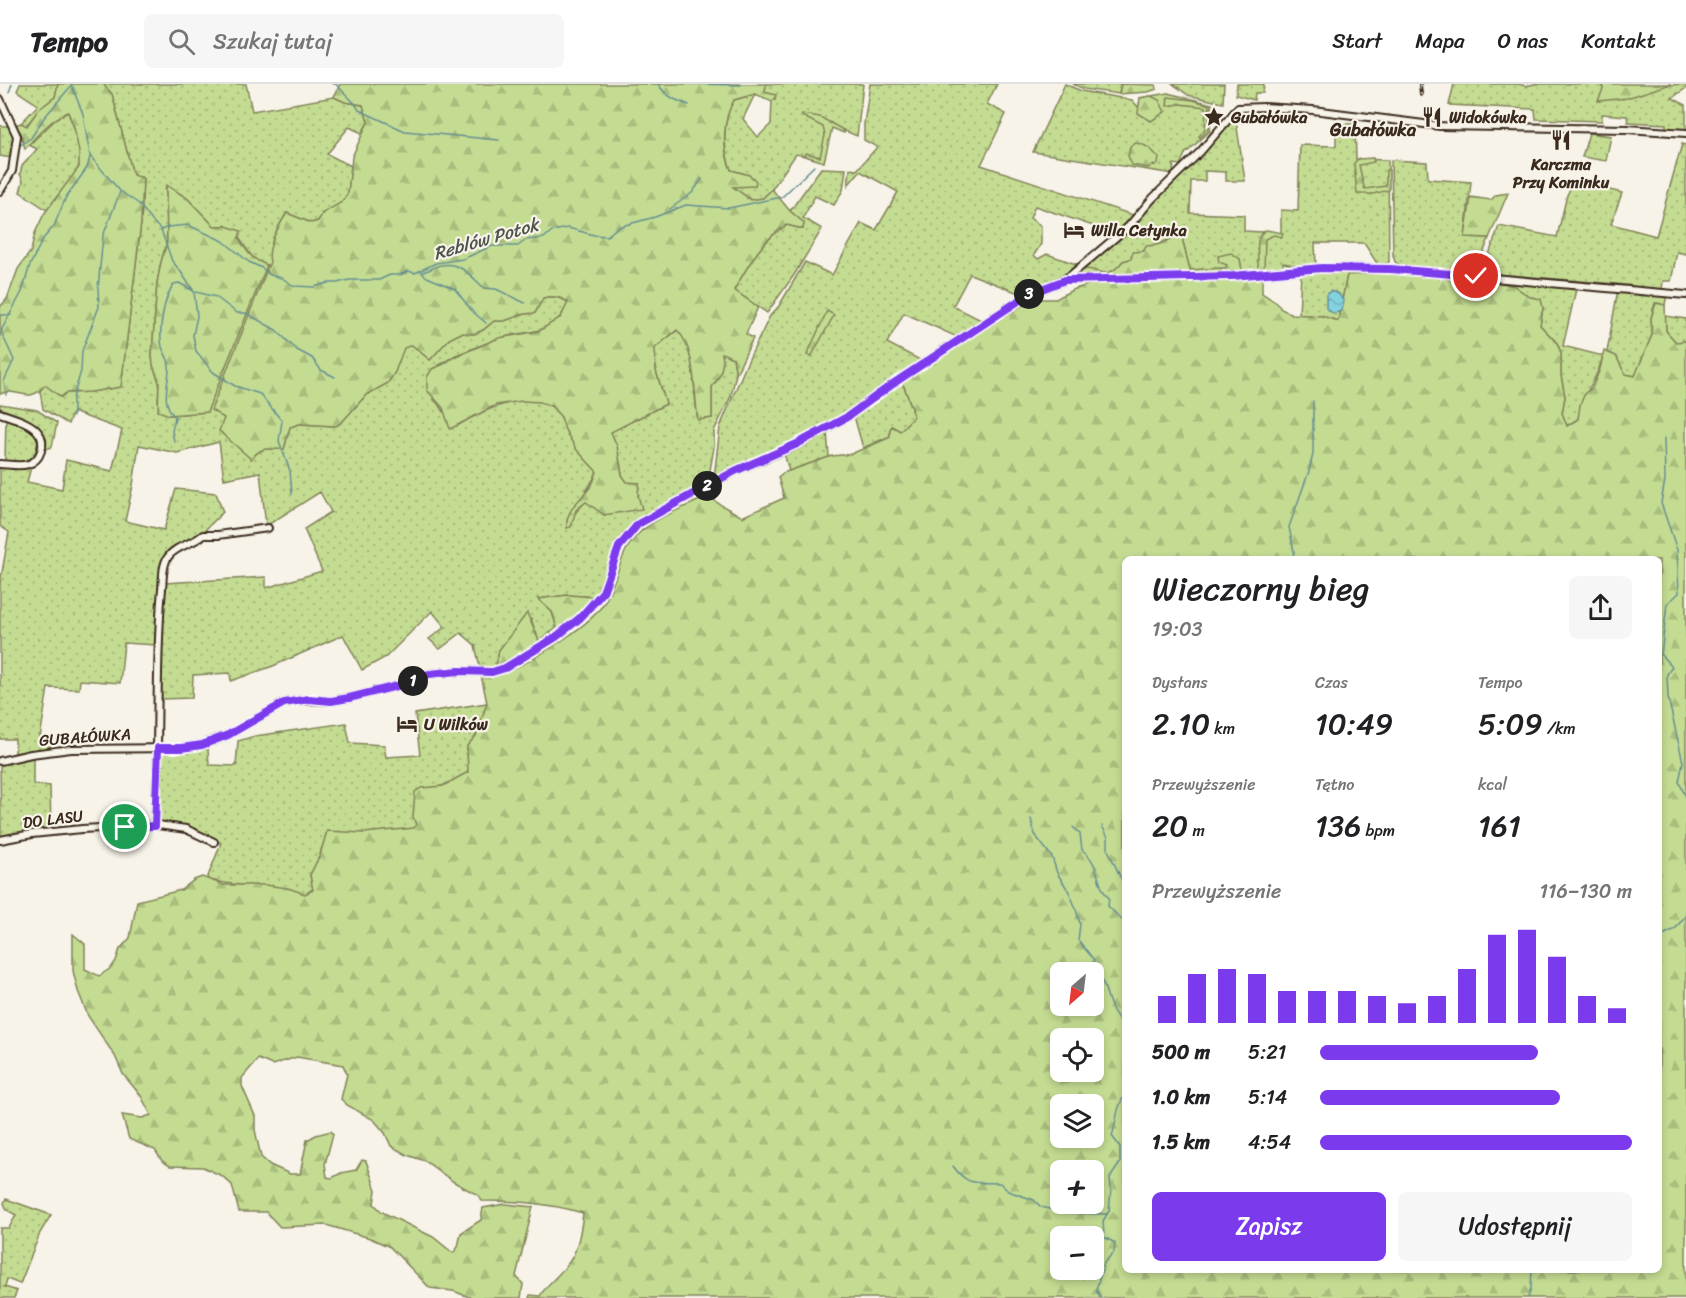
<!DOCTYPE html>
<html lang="pl">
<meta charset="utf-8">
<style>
:root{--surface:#fff;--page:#f6f6f6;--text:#202124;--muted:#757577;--line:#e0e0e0;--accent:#7c3aed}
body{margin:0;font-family:Sriracha,sans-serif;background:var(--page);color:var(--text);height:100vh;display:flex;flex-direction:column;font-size:22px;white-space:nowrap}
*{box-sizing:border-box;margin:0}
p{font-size:20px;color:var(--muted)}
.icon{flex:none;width:33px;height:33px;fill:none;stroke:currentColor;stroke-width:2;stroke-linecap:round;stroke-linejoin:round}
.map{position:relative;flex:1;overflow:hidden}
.panel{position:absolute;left:1122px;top:472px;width:540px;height:717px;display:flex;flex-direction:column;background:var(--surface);border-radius:9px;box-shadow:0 3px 9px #0003}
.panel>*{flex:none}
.needle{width:39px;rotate:208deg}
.fabs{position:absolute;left:1050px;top:878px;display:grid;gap:12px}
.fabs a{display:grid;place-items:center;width:54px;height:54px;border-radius:9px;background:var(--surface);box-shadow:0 3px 9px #0003;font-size:30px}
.pin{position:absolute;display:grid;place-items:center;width:51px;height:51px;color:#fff;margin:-26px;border:3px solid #fff;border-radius:50%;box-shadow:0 2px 6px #0007}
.km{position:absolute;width:30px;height:30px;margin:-15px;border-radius:50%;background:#222;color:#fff;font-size:16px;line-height:30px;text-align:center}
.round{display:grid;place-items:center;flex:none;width:63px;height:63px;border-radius:9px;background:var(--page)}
.headline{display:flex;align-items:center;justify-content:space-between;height:102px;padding:0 30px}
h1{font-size:33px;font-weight:600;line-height:45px}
.stats{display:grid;grid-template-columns:repeat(3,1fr);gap:9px;height:102px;padding:6px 30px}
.stats div{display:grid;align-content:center}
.stats b{font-size:30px;font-weight:600}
.stats small{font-size:16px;font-weight:400}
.stats p{font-size:16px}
.chart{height:168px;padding:12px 30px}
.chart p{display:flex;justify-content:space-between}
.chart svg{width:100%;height:108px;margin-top:6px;stroke:var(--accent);stroke-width:6}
.primary-button{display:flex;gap:12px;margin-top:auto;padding:12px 30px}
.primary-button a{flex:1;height:69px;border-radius:9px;background:var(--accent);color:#fff;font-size:24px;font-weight:600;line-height:69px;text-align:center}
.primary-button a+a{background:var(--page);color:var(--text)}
ul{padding:0 30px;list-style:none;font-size:20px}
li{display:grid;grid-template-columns:96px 72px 1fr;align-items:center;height:45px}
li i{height:15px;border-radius:8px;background:var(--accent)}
header{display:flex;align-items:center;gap:36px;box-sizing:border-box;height:84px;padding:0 30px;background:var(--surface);border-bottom:2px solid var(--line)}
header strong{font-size:28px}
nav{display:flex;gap:33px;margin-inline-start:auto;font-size:21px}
.search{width:420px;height:54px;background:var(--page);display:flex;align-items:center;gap:15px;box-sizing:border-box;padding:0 21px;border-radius:9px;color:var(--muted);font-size:22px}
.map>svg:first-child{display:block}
.grass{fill:url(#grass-dots);stroke:#808358;stroke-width:1.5;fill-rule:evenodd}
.forest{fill:url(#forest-firs);stroke:#808358;stroke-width:1.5;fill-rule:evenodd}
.water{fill:url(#water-waves);stroke:#668f92;stroke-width:1.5}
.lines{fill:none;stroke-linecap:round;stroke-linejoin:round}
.stream{stroke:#668f92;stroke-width:1.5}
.minor-casing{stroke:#3b2a1e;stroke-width:10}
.minor{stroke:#f7f3e8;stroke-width:6}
.rail-casing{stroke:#3b2a1e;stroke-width:4}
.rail{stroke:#f7f3e8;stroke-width:1.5;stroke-dasharray:4.5;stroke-linecap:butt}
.route-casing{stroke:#fff;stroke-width:12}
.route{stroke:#7c3aed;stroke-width:8}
.labels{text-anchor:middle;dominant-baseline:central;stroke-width:4.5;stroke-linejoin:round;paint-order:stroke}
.poi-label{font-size:16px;font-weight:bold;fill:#3b2a1e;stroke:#f7f3e8;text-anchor:start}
.street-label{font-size:16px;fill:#3b2a1e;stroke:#f7f3e8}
.neighbourhood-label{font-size:18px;font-weight:bold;fill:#3b2a1e;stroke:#f7f3e8}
.water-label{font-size:18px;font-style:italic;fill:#4d544e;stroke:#f7f3e8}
</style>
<header>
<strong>Tempo</strong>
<div class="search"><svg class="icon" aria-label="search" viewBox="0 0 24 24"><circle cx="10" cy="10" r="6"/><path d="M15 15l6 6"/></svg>Szukaj tutaj</div>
<nav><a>Start</a><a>Mapa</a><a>O nas</a><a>Kontakt</a></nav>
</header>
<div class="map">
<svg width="1686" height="1214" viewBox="0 0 1686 1214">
<defs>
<pattern id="grass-dots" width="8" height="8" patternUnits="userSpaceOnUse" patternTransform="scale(1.5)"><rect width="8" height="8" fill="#c4dc92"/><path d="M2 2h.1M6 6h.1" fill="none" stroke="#a9bd7d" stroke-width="1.8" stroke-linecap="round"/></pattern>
<pattern id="forest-firs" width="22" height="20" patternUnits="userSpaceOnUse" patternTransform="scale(1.5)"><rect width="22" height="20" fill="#c4dc92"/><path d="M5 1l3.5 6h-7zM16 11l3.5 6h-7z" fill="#a9bd7d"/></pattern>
<pattern id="water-waves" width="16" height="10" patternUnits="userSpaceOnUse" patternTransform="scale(1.5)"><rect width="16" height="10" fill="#83d2df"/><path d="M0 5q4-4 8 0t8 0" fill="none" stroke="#72b4bf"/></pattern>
</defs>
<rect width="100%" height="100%" fill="#f7f3e8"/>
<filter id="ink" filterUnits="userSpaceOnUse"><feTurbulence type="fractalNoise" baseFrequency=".0167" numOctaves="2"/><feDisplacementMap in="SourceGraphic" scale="12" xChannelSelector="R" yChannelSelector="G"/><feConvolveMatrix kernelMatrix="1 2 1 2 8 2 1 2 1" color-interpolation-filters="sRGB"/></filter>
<g filter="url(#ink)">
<g class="grass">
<path d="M20 0H58L55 13 39 26 26 42 21 39 38 21 17 7Z"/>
<path d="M103 0H246L252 27 334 13 345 18 363 21 368 38 362 49 349 43 327 70 351 82 348 109 342 119 323 129 318 137 311 139 287 129C279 141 266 164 271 178L212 326 224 334 223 339 251 375C264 360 267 367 284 365L290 343 299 340 336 342 342 338 366 311 388 299 395 288 403 264 412 261 430 276 449 255 461 249 474 250 483 246 494 237H504L524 230 535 229 543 214C552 211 560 214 569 218 551 257 527 243 495 256 482 261 469 266 456 271 448 275 441 281 432 285L434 316C443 324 447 335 457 342 481 327 541 297 562 334 564 337 564 343 566 347 573 361 586 376 597 387 590 407 575 418 567 438L586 417 604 431 631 425 638 412 639 399H627L622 391 617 362 610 348 666 320 656 287 654 264 678 246C698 268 692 308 698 336L712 334V303L720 291 722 268 733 274 736 290 731 312 714 347V363L708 398 668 422 634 438 623 451 611 475 595 513 568 511 538 515 552 528 557 544 539 557 531 535 499 566 496 582 491 585 480 584 475 561 461 549 440 565 429 555 445 543 432 527 386 573 362 586 343 551 273 582 231 597 230 589 193 591 192 614 159 615 164 499 266 493V504L322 487 304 445 331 428 320 408 266 442 260 388 224 395 219 358 177 369 139 361 133 401 125 437 164 446 176 405 216 409 223 428 197 454 167 470 156 561 124 559 120 599 80 596 79 605 48 604 40 654 50 655V665L15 671V655H0V500L9 448 0 442V382L21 384 31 383 27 398 62 405 66 376 112 387 122 346 73 328 68 340 43 325 40 307 45 300 61 313 66 309 91 308 121 302 141 139 143 94 133 91 112 10ZM166 101 187 114 214 142H226L239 154 255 177 207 328 169 331 158 317 159 298 153 281 152 271 157 199 161 178 167 158Z"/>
<path d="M766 0H863L857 52 831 41 823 76 796 70 772 105 763 114 751 116 732 102H755L749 91 731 86C723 64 722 37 734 16L755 10 743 35 758 53 771 40 772 17 775 15 765 8Z"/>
<path d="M870 0H997L987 20 1006 30 981 81 1133 131 1116 150 1035 122 1030 134 1041 142V160L1034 171 1038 175 1047 170 1079 181 1063 191 1021 210 970 190 953 222 983 237 957 253 904 229 887 259 922 277 837 336 783 365 714 394 720 343 747 279 770 232 779 222 805 178 832 191 861 139 876 146 898 108 860 87 848 101 850 85 857 86 877 63 864 56V40Z"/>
<path d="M1065 0 1081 7 1132 16 1139 24 1140 14 1168 9 1212 20 1210 47 1185 70 1180 81 1174 80 1173 87 1174 90 1033 68Z"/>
<path d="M1073 0H1121L1119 10 1084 5Z"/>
<path d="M1173 0H1224L1223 19 1188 11Z"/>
<path d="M1237 0H1264L1263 9H1255L1254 16 1236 11Z"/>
<path d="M1454 0H1518L1526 2 1534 0H1603V5L1686 0V4L1672 14 1686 21V47L1666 45V40L1628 38 1627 32 1602 30V37L1536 35 1535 25 1449 21Z"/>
<path d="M68 28C74 43 84 68 78 84 72 99 57 113 47 126L20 108 23 97 20 90 22 82 37 65 29 61 57 34Z"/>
<path d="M1235 30 1245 97H1226V88L1205 87V97H1191L1190 129 1244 131V147L1281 149V126L1298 127 1300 61 1336 62V40H1355L1356 75 1388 76 1389 179 1378 181 1364 159H1315L1316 182 1304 183 1283 179 1282 186 1242 187 1240 175 1227 181 1226 184 1190 186 1183 158V147L1177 144 1176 153 1157 161 1147 162C1142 171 1133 175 1123 177 1106 199 1101 183 1082 186L1131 146 1151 119Z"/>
<path d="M0 42H11L14 54 12 74 0 72Z"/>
<path d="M1589 49 1611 52 1606 77 1582 73Z"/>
<path d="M1682 60 1686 61V170L1677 168 1671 197H1663L1662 206 1617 200 1484 189V185L1499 142 1557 153 1567 111 1574 97 1622 109 1611 140 1656 152Z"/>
<path d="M1391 76 1427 78 1428 95 1471 98 1465 153 1489 154 1476 188 1400 181 1395 178 1393 171Z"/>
<path d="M821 84 846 85 843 106 834 121 815 112 803 134 822 145 794 191 767 229 734 206C748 182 762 155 787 141L803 145 804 139 790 127Z"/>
<path d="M1322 186 1391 187 1577 201 1563 262 1603 272C1597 298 1582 309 1578 335L1567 342 1562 329 1565 313 1561 292V269L1557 259 1540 241 1543 224 1514 202 1494 197 1474 199 1455 197 1432 191 1384 189 1347 191 1338 237 1322 232 1299 231 1301 187Z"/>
<path d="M1618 205 1667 210 1665 221 1655 219 1651 234 1652 251 1635 292 1625 290 1616 272 1607 268Z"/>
<path d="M1665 232 1686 235V257L1676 258 1666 247Z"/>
<path d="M902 297 912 324 913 334 900 347 890 345V352L863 364 854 332Z"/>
<path d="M0 320 37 326 57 339 52 363 43 366C45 338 22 335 0 326Z"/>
<path d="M6 332 35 347 38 351C37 378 30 379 5 378Z"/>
<path d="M827 347 829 373 789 387 784 369Z"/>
<path d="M487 619 476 652 467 662 468 689C456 693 448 702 434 704L413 733 417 740 414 745 364 749 327 748 320 771 310 791 313 805 305 810C271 799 239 805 207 795L221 759 187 744 152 740 155 666 208 665 209 681 236 682 238 657 255 652 346 639 350 659 384 661 386 673 420 671 415 630Z"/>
<path d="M33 673V700L50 702 51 746 1 755 0 681Z"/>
<path d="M6 1115 51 1131 40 1149 20 1200 7 1195 5 1203 17 1207 14 1214H0V1144H9L16 1131 7 1126 4 1119Z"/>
</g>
<g class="forest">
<path d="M58 0H103L112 10 133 91 143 94 141 139 121 303 91 308 66 309 61 313 45 301C29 322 17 302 0 310V223L7 215 18 185 31 167 35 149 44 130 79 83V68L74 43 68 28C50 36 37 51 25 65L21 49 15 41 21 39 27 42 38 26 55 13Z"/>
<path d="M340 0H766L765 8 776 11 775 15 772 17 755 10 734 16C722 37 722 64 731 86L749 91 756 97 755 102 733 103 751 116 763 114 772 105 790 127 804 139 803 145 787 141C762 155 748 182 734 206L758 223 746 250 753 254 736 290 733 274 722 269 723 277 720 291 712 303V334L698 336C694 311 696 264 677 246L655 264 656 287 666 320 611 348 617 362 622 391 627 398 639 399 638 412 642 425 604 431 586 418 576 426 571 443 567 444C565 425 582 415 591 402 594 398 595 392 597 388L576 365 565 346 561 333 551 322 540 318 522 317 496 321 450 345 443 324 427 306V293L432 285 444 280 454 273 499 254 539 247 561 233 568 218C560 213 552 211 543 214L535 229 524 230 504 237H494L483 246 474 250 461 249 449 255 430 276 412 261 404 264 395 288 388 299 366 311 342 338 336 342 299 340 290 343 284 365C267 367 264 360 251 375L219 347 224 334 211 326 270 178C266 164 279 141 287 129L311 139 318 137 323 129 342 118 348 109 352 73 368 38 363 21 345 18 334 13Z"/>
<path d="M1121 0 1156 1 1157 5 1148 8 1119 10Z"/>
<path d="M1603 0H1671L1627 14 1598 17 1603 5Z"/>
<path d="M1151 12 1159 16 1165 28 1151 37 1138 29 1140 14Z"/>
<path d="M1168 13 1193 16 1210 21 1208 46 1200 54 1199 52 1205 45 1206 23 1180 20 1167 22Z"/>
<path d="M802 30 820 33 845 47 844 49 832 44 824 78 805 72 806 69 820 73 825 51 823 43 802 32Z"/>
<path d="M1136 59C1147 61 1151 65 1159 74L1158 80 1147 84 1132 81 1128 72 1130 63Z"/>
<path d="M1373 74 1374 78 1359 81 1364 103 1365 105 1386 102V86H1389V106L1373 110H1357L1354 79 1358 75Z"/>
<path d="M166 101 187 114 214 142H226L241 147 239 154C246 167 252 176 267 181L207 328 169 331 158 327 159 298 153 281 152 271 157 199 161 178 167 158Z"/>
<path d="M1508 109 1489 154 1465 153 1471 113 1491 116 1496 111Z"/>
<path d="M1177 143 1183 147V158L1190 186 1226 184 1227 181 1219 178 1218 172 1231 169 1240 175 1242 187 1224 190 1071 195C1074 192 1079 187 1083 186 1097 181 1104 201 1123 177L1131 175 1133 168 1144 167 1146 162 1157 161 1176 153Z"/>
<path d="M1266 146 1283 149 1282 153 1274 151 1265 155 1264 188 1260 187 1258 184C1259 172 1253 152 1266 146Z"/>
<path d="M1384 189 1432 191 1455 197 1474 199 1494 197 1514 202 1530 213 1541 215 1543 224 1540 241 1557 259 1561 269V292L1565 313 1562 329 1567 342 1578 335 1580 321 1585 309 1592 304 1600 285 1604 267 1616 272 1625 290 1635 292 1652 251 1651 234 1656 219 1665 221 1666 247 1676 258 1686 257V1214H529L530 1211 540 1212C548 1198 563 1189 571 1175 578 1165 582 1140 583 1129 548 1119 518 1117 482 1117L478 1111 454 1098 425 1077 407 1071 391 1062 385 1049 374 1036 347 1021 341 1015 347 990 343 981 297 973 272 981 258 975 242 994V1002L255 1032V1046L261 1073 270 1081 290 1090H300L307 1056 316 1051 331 1047 333 1050 325 1080 327 1093 332 1094 341 1089 356 1086 362 1076 366 1077 376 1106 374 1120 382 1128 433 1153 453 1169 458 1163 461 1149 481 1136 483 1124 505 1120 533 1123 516 1192 523 1200 521 1214H472L453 1207 430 1204 390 1163 370 1154 326 1141 280 1143 266 1128H239L232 1101 222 1092 203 1083 170 1082 162 1077 155 1066 129 1055 122 1031 142 1034 151 1031 141 1012 123 990 115 972 88 932 78 907 73 887V850L85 860V885L99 892 111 884 116 877 120 865 130 854 137 817 181 806 194 796 202 793 224 801H265L288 804 305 810 313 806 310 791 320 771 327 747 364 749 414 744 417 740 413 733 415 708 421 704 443 702 468 688 467 662 476 652 487 619 481 591C486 592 490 593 495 592 519 586 588 543 602 522 618 500 617 472 636 452 654 433 686 423 709 412 719 422 730 425 742 433L784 414 778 393 783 389 832 372 851 370 886 355 890 352V345L892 342 900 347 913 333 912 324 902 297 1032 215H1056L1072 206 1090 200 1249 194 1262 191V209L1277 219 1281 225 1292 230 1322 232 1338 237 1347 191ZM1125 476H1659V1186H1125ZM1060 888H1094V921H1060ZM1060 954H1094V987H1060ZM1060 1020H1094V1053H1060ZM1060 1086H1094V1119H1060ZM1060 1152H1094V1185H1060Z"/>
<path d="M827 227 834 231 811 273 807 271Z"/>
<path d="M568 511 595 513C568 547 535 564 496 582L499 566 527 529 539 557 557 544 552 528 538 515Z"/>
</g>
<path class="water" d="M1330 207 1339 210 1344 218 1341 227C1334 230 1332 230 1326 224V211Z"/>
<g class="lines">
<g class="stream">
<path d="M71 0 83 30 90 72 120 107 139 120 153 138 161 146 172 177 181 188 194 208 197 232 193 251 196 267 213 288 235 302 260 310 282 337 279 357 290 387 292 410"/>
<path d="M332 0H336C343 9 355 17 359 26L405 47 499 56"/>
<path d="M658 0C665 12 677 17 689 21"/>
<path d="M689 0 741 1"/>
<path d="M9 8 12 0"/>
<path d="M19 62 31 54 43 35 71 2"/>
<path d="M670 125 692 109 702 95"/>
<path d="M161 146 168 143 188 141 223 157 249 178 262 184 270 191 282 194 294 202 314 203 328 199H337L349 196H379L390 191H400L408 187 415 189 436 179 463 175 492 162H518L526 156 544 154 552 147 568 144 594 151 607 152 618 143 655 133 686 121 729 124 782 113 814 82"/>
<path d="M422 188C429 187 435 182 441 181 460 177 472 193 484 204L496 205 525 219"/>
<path d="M422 189 427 193 455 205 472 227 486 239"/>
<path d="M196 208 216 213 237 229H246L276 246 297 266 312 274 321 286 335 293"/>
<path d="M0 231H11"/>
<path d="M6 311 4 297 14 276 2 250V245L22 208 30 181 43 155 54 142 66 113 87 84 90 73"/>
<path d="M73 333V314L81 287 82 267 99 223 98 204 103 152 120 108"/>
<path d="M1664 354 1665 396 1661 419 1677 466 1679 509 1667 520 1661 571 1672 583 1667 590 1668 614 1683 678 1679 698 1686 713"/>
<path d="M174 357 172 347 175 333C159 317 170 300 169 280 168 273 164 269 162 263 158 246 164 213 174 200L179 199 192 206"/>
<path d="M1292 476 1294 468 1289 443 1309 387 1313 370V317"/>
<path d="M1031 735 1035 751 1052 773 1057 789 1068 806 1075 822 1080 840 1078 856 1094 876 1091 883C1107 899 1104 907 1112 925 1116 932 1121 938 1125 945"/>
<path d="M1102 742 1108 753V766L1125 803"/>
<path d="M1073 743 1080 750 1082 766C1101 779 1095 801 1109 814L1108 822 1125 839"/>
<path d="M1659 853 1675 845 1686 831"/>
<path d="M953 1082C968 1103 976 1098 1000 1099L1008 1107 1034 1116 1041 1123 1067 1129 1107 1130"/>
<path d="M1101 1214 1096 1206 1104 1179 1114 1168 1115 1159 1104 1153 1103 1137 1109 1127 1111 1107 1110 1094 1120 1079V1063L1112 1052C1117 1037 1116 1023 1125 1011"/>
<path d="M1528 1214 1531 1204 1532 1186"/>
</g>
<g class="minor-casing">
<g id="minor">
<path d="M0 15 17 52 12 87 0 107"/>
<path d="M1065 196 1233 192 1322 184 1390 185 1686 211"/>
<path d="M0 329C11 333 31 338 38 348 43 354 43 361 41 367 35 386 16 381 0 380"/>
<path d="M157 663C158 611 157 557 162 505 163 495 162 481 168 473 175 462 193 460 203 451H218L268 444"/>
<path d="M0 677 31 670 71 665 181 664 202 661 228 651 284 619 302 616 331 617 349 614 405 600 428 590 459 587 492 588 505 584 556 553 580 534 603 508 619 463 638 440 735 387 797 361 847 333 897 297 1029 210 1065 196 1129 142 1152 115 1201 67 1238 24 1264 23 1313 26 1440 42 1627 45 1686 49"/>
<path d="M155 742 158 664"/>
<path d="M0 756 32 750 82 745 158 741 186 745 214 758"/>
</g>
</g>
<use href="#minor" class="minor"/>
<g class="rail-casing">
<path id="rail" d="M1420 0 1421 11"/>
</g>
<use href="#rail" class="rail"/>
</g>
</g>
<g class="lines" filter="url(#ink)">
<g class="route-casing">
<path id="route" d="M125 743 155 742 158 664H181L202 661 228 651 284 619 309 615 331 617 349 614 405 600 429 590 459 587 492 588 505 584 556 553 580 534 603 508 619 463 638 440 735 387 797 360 847 333 897 297 1029 210 1065 196 1233 192 1322 184 1390 185 1476 192"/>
</g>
<use href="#route" class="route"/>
</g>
<defs>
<g id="sight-bare" transform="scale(1.62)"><path d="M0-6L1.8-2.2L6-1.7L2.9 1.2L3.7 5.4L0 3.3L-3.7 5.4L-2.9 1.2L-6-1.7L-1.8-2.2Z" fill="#3b2a1e" stroke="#f7f3e8" stroke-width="2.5" paint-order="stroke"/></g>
<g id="restaurant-bare" transform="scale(1.62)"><path d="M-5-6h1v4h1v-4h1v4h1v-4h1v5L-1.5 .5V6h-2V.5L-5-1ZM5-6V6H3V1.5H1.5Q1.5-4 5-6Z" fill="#3b2a1e" stroke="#f7f3e8" stroke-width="2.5" paint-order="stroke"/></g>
<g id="hotel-bare" transform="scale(1.62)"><path d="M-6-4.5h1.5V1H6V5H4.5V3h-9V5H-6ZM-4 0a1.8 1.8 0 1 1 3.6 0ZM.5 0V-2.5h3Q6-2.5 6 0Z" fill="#3b2a1e" stroke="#f7f3e8" stroke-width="2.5" paint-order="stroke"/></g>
</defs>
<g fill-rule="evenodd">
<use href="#sight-bare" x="1214" y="33"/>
<use href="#restaurant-bare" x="1432" y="33"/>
<use href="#restaurant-bare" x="1561" y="56"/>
<use href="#hotel-bare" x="1074" y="146"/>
<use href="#hotel-bare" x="407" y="640"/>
</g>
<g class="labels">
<g class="poi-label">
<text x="1231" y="33">Gubałówka</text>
<text x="1449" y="33">Widokówka</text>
<text x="1561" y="80" text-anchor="middle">Karczma<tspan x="1561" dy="18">Przy Kominku</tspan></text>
<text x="1091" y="146">Willa Cetynka</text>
<text x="424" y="640">U Wilków</text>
</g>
<g class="street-label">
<text transform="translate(85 653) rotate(-4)">GUBAŁÓWKA</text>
<text transform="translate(53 735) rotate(-7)">DO LASU</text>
</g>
<g class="neighbourhood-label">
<text x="1373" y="46">Gubałówka</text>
</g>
<g class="water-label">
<text transform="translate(486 155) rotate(-16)">Reblów Potok</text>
</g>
</g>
</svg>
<div class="fabs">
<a><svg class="needle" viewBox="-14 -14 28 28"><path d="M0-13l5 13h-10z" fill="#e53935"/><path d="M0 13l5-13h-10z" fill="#757577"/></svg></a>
<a><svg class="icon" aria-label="locate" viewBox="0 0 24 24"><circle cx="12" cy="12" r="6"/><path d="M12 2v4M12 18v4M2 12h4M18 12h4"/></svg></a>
<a><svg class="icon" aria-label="layers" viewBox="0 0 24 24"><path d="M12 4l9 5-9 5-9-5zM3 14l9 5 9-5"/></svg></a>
<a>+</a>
<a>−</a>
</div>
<div class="pin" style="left:125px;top:743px;background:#1e9e55"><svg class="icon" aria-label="arrive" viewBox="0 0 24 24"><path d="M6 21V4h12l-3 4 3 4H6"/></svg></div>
<div class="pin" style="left:1476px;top:192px;background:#d93025"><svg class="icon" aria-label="check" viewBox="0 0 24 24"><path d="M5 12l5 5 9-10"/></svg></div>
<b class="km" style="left:413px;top:597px">1</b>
<b class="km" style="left:707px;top:402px">2</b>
<b class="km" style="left:1029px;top:210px">3</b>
<section class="panel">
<div class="headline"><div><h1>Wieczorny bieg</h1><p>19:03</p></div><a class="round"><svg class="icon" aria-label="share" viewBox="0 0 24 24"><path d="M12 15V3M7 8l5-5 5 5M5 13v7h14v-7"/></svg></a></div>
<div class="stats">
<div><p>Dystans</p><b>2.10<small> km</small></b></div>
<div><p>Czas</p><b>10:49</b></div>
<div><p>Tempo</p><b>5:09<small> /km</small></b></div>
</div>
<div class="stats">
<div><p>Przewyższenie</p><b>20<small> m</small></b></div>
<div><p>Tętno</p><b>136<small> bpm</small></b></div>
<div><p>kcal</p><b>161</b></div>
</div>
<div class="chart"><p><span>Przewyższenie</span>116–130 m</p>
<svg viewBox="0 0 160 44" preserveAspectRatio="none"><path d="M5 44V33M15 44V24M25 44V22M35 44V24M45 44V31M55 44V31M65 44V31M75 44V33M85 44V36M95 44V33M105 44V22M115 44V8M125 44V6M135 44V17M145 44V33M155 44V38"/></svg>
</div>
<ul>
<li><b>500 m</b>5:21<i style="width:70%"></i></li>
<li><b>1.0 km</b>5:14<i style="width:77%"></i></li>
<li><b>1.5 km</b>4:54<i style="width:100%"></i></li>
</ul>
<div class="primary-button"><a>Zapisz</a><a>Udostępnij</a></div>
</section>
</div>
